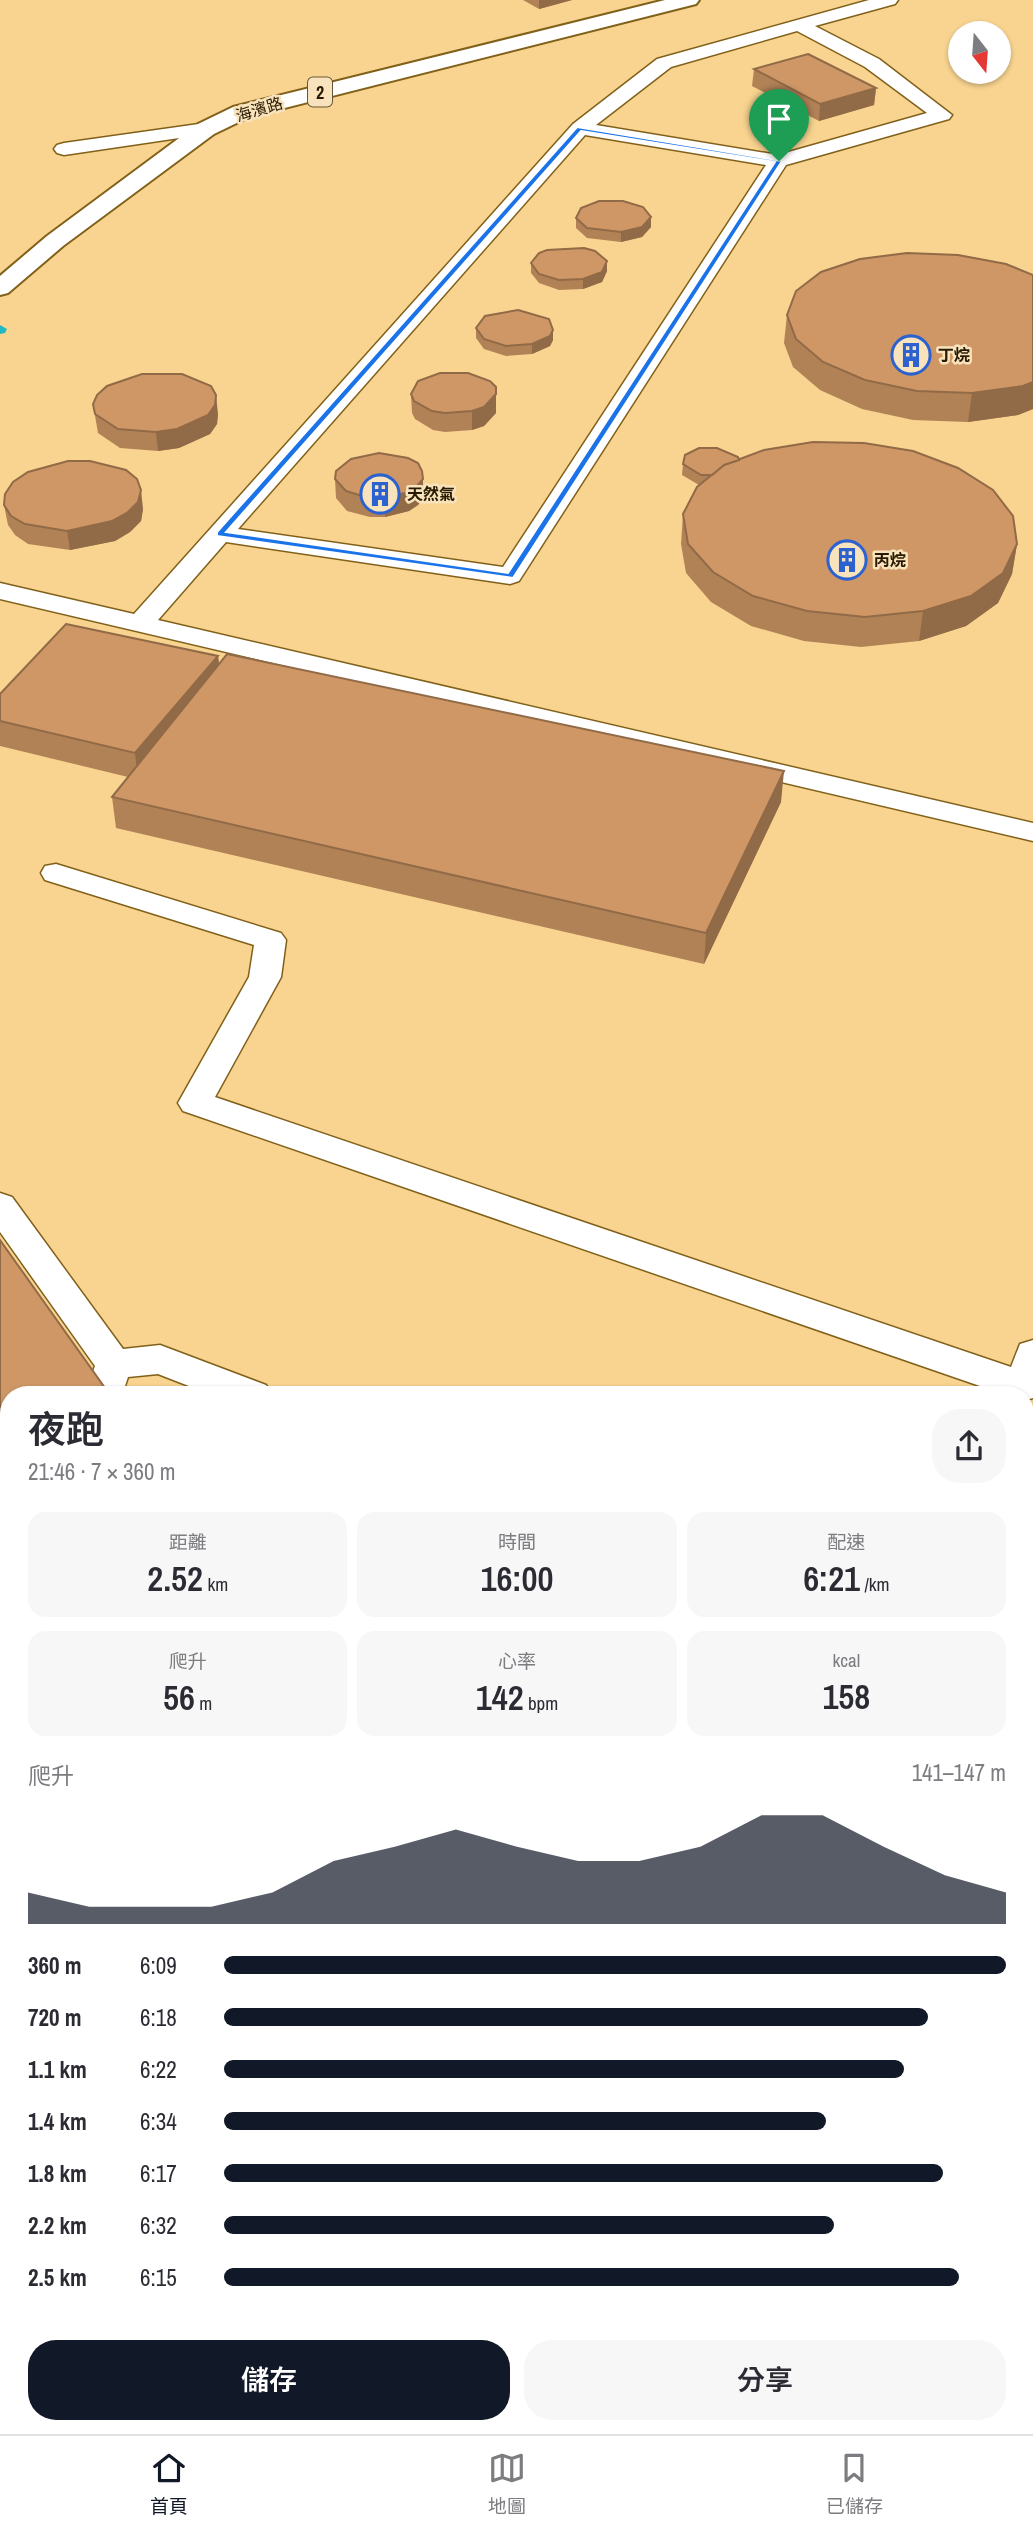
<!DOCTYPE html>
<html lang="zh-TW">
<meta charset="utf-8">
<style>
:root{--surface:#fff;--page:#f7f7f7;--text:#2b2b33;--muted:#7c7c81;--line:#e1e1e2;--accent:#111827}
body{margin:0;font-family:"Archivo Narrow","Noto Sans TC",sans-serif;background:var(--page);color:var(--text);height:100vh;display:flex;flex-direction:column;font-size:26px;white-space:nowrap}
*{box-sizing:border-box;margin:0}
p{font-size:23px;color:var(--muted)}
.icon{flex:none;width:38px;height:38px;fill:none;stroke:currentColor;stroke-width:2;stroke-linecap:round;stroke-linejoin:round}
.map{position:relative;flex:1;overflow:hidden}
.drawer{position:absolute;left:0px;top:1386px;width:1034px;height:1048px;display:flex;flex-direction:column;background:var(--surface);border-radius:28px 28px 0 0;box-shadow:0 2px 5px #0004}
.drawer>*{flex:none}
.needle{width:46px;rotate:163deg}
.tools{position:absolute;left:948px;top:21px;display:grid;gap:14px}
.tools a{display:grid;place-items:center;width:63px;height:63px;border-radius:50%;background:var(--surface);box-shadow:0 2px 5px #0004;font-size:35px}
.pin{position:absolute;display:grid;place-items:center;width:60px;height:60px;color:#fff;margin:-72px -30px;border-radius:50% 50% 50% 0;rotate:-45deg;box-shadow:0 0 7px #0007}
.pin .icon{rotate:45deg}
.round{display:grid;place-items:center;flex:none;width:74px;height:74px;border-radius:28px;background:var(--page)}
.headline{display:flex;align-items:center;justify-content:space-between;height:119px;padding:0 28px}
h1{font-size:38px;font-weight:600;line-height:52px}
.stats{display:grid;grid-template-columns:repeat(3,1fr);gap:10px;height:119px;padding:7px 28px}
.stats div{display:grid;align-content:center;border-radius:18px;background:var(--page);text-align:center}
.stats b{font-size:35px;font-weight:600}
.stats small{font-size:19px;font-weight:400}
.stats p{font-size:19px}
.chart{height:196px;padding:14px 28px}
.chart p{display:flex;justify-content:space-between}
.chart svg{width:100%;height:126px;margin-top:7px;fill:var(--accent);opacity:.7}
.action{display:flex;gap:14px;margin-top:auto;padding:14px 28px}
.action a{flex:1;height:80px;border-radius:28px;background:var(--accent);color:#fff;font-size:28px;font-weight:600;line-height:80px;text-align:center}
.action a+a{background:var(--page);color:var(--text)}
ul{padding:0 28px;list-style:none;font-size:23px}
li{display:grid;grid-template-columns:112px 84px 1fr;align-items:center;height:52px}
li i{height:18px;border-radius:9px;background:var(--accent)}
.menu{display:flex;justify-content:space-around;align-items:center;height:98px;border-top:2px solid var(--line);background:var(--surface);font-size:19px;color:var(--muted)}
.menu a{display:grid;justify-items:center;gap:4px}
.menu .current{color:var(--accent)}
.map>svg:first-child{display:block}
.green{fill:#ddb567}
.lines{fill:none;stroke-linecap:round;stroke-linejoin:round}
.stream{fill:#21b8c2;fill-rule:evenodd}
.lane-casing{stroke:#81611a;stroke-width:3}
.primary-casing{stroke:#81611a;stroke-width:4}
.lane{fill:#fff;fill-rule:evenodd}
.primary{fill:#fff;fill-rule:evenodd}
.wall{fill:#b28257}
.shaded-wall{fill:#916a47}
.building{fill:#cf9765;stroke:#916a47;stroke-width:2}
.route{fill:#1a73e8;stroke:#fff;stroke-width:2;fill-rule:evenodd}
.labels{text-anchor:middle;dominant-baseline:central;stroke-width:5;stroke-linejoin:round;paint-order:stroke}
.far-street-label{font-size:16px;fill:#271a00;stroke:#f9e3bc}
.far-poi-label{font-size:16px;font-weight:bold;fill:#271a00;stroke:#f9e3bc;text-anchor:start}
.shield{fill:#f9e3bc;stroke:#665638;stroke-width:2}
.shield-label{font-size:18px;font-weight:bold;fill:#271a00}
</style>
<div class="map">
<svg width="1033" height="2434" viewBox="0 0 1033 2434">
<rect width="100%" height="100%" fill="#f8d490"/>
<path class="green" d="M0 1888 9 1907V2426H112L110 2434H0Z"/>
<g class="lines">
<path class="stream" d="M0 325 7 329 5 333 0 334Z"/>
<g class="lane-casing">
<g id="lane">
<path d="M869 0H898L895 4 815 26 879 59 952 115 949 119 786 165 519 581 510 584 226 542 158 620 1033 823V841L0 599V583L134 614 573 124 657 59ZM797 31 865 67 927 113 778 155 596 125 671 67ZM585 135 766 165 503 567 238 529Z"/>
<path d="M206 123 213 125 216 129 213 133 64 155 57 153 54 149 57 145 64 143Z"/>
<path d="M56 864 281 933 286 940 281 977 215 1097 1011 1367 1020 1344 1033 1340V1398L1026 1400V1395H1006L183 1111 178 1103 249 977 254 945 45 880 41 873 45 866Z"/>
<path d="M0 1193 12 1197 123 1349 160 1345 266 1385 272 1395H212L158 1374 128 1377 125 1386 130 1395H91L87 1387 95 1366 0 1232Z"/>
<path d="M0 1690 9 1693V1735L0 1732Z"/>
<path d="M1026 1872 1033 1875V1921L1026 1918Z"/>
<path d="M304 2426H356L358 2434H306Z"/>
</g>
</g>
<g class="primary-casing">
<path id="primary" d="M665 0H699L696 4 249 117 214 134 63 246 8 293 0 295V276L47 236 198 124 233 107Z"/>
</g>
<use href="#lane" class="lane"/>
<use href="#primary" class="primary"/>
</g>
<g class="wall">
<path d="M523 0H572L539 9Z"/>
<path d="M754 69 876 88 874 105 819 121 752 86Z"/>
<path d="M651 217V227L642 237 621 242 587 238 576 228V218Z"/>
<path d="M607 261V271L602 282 583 289 559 290 539 283 531 273V263Z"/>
<path d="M1033 275V409L1018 415 968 422 913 420 862 409 820 390 793 367 784 343 787 315Z"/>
<path d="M476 328 553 330V340L550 346 532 354 506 356 484 349 476 338Z"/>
<path d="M411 394 496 413 484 426 472 430 445 432 433 430 415 419 412 413Z"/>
<path d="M93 404 218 414 217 424 210 434 179 448 158 451 120 448 98 433Z"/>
<path d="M739 460 1017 544 1012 574 998 603 966 626 919 641 861 647 804 641 751 626 711 602 686 573 681 544 683 514 699 485 682 475 683 464Z"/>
<path d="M335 479 423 498 418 505 409 511 385 517H370L347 511 336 498Z"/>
<path d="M4 505 143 509 141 521 130 532 115 541 70 550 28 544 15 535 8 525Z"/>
<path d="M218 656 219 664 781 802 704 964 116 828 112 797 128 777 0 746V694Z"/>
</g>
<g class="shaded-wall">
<path d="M539 0H572L539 9Z"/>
<path d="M876 88 874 105 819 121 820 104Z"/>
<path d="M651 217V227L642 237 621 242V232Z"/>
<path d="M607 261V271L602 282 583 289V279Z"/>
<path d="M553 330V340L550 346 532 354V344Z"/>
<path d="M1033 382V409L1018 415 968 422 972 393Z"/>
<path d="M496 394V413L484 426 472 430V411Z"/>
<path d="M216 395 218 414 217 424 210 434 179 448 158 451 156 432Z"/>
<path d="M423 479V498L418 505 409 511 385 517 384 498Z"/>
<path d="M141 490 143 509 141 521 130 532 115 541 70 550 67 531Z"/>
<path d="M1017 544 1012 574 998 603 966 626 919 641 923 611Z"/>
<path d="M218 656 221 682 138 780 135 753Z"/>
<path d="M784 771 781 802 704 964 706 933Z"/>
<path d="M9 1535V1571L0 1578V1542Z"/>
</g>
<g class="building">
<path d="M808 54 876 88 820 104 754 69Z"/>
<path d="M599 201H623L643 207 651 217 642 227 621 232 587 228 576 218 581 208Z"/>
<path d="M584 248 595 251 607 261 602 272 583 279 559 280 539 274 531 263 539 253 547 250Z"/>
<path d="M907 253 958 255 1006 264 1033 275V382L1023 386 972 393 917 391 865 380 823 362 796 339 787 315 796 291 821 272 860 259Z"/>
<path d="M518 310 549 319 553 330 550 336 532 344 506 346 484 339 476 328 485 316Z"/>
<path d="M440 373H468L490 381 496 387V394L484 407 472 411 445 413 432 411 414 401 411 394 418 381Z"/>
<path d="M142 374H182L211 386 216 395 215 405 208 415 177 429 156 432 118 429 95 414 93 404 97 395 107 386Z"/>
<path d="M813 442 864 443 913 451 958 468 993 490 1013 516 1017 544 1003 573 971 596 923 611 865 617 807 611 753 596 713 572 688 544 683 514 697 487 724 465 764 450Z"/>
<path d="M699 448H717L738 457 739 460 724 465 712 475H701L683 464 685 455Z"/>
<path d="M379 453 408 458 418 463 422 471 423 479 417 486 409 492 384 498H369L346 491 335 479 336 471 351 459Z"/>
<path d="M68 461H90L126 470 137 479 141 490 138 502 128 512 112 521 67 531 25 524 11 516 4 505 5 494 13 482 28 472Z"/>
<path d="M66 624 218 656 135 753 0 721V694Z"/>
<path d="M227 654 784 771 706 933 112 797Z"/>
<path d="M0 1240 110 1395H9V1535L0 1542Z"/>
</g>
<path class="route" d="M577 127 782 161 513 578 217 536V532ZM581 131 775 162 508 573 226 532Z"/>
<defs>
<g id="building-ring" transform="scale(2.0125)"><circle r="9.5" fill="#f9e3bc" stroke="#2c62d0" stroke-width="1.5"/><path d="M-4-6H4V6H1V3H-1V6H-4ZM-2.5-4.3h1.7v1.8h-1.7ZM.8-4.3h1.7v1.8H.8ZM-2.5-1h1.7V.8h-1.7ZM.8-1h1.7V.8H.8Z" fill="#2c62d0"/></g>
</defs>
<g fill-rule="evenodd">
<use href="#building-ring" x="911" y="355"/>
<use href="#building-ring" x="380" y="494"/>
<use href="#building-ring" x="847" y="560"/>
</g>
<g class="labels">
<g class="far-street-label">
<text transform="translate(259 109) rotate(-17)">海濱路</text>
</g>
<g class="far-poi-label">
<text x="938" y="355">丁烷</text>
<text x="407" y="494">天然氣</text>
<text x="874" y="560">丙烷</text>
</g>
<rect class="shield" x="308" y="77.5" width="24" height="29" rx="5"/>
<g class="shield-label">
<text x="320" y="92">2</text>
</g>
</g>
</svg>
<div class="tools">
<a><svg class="needle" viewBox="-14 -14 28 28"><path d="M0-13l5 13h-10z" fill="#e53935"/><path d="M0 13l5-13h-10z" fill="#7c7c81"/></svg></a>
</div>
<div class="pin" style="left:779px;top:161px;background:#1e9e55"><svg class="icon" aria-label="arrive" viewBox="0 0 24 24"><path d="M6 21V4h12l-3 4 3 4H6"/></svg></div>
<section class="drawer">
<div class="headline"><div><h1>夜跑</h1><p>21:46 · 7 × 360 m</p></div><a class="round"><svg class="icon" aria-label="share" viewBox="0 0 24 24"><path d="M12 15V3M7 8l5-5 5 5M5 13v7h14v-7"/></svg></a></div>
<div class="stats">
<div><p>距離</p><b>2.52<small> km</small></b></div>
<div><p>時間</p><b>16:00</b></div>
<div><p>配速</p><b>6:21<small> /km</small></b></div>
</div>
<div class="stats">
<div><p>爬升</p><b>56<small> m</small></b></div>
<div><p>心率</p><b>142<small> bpm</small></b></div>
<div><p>kcal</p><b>158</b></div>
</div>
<div class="chart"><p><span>爬升</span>141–147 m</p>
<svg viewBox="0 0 160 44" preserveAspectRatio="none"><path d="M0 44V33L10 38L20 38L30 38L40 33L50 22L60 17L70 11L80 17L90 22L100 22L110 17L120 6L130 6L140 17L150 27L160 33V44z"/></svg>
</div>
<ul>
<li><b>360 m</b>6:09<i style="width:100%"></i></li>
<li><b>720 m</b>6:18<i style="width:90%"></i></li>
<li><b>1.1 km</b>6:22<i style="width:87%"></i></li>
<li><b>1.4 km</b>6:34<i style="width:77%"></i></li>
<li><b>1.8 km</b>6:17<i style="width:92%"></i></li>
<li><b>2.2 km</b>6:32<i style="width:78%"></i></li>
<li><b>2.5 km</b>6:15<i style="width:94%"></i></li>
</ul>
<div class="action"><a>儲存</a><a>分享</a></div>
</section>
</div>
<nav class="menu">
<a class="current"><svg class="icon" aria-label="home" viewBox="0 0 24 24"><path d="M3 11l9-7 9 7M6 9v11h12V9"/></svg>首頁</a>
<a><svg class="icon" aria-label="map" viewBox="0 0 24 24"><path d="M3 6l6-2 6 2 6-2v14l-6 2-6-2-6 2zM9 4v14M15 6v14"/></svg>地圖</a>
<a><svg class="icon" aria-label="saved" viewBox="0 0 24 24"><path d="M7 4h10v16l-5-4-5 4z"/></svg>已儲存</a>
</nav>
